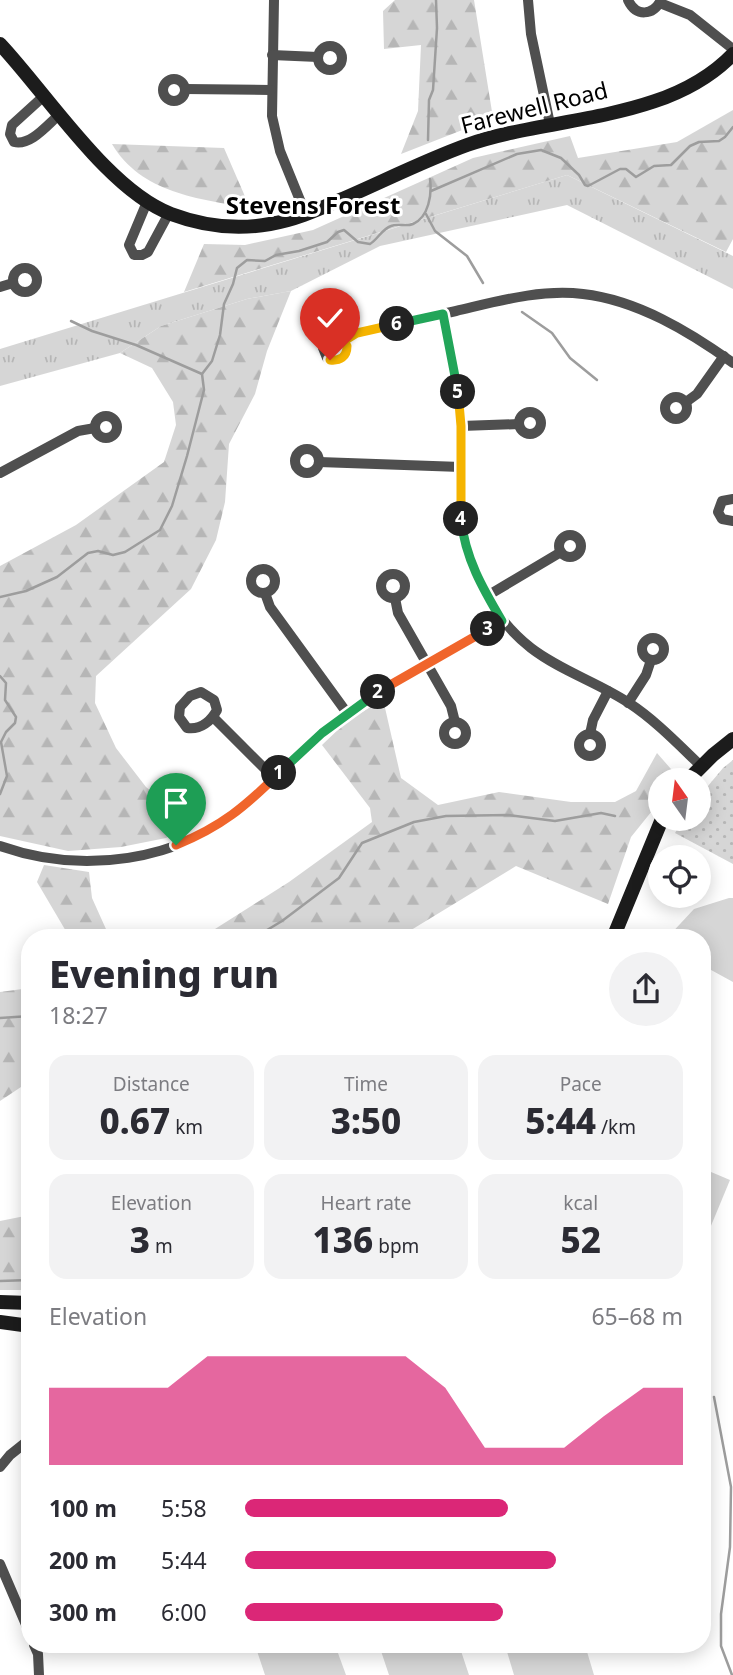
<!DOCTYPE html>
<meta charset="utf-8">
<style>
:root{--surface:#fff;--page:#f2f2f3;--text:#2b2b33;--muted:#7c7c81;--accent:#db2777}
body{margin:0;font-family:"Noto Sans",sans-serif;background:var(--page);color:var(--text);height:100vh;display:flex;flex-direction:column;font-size:26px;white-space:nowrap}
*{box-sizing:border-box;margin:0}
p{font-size:23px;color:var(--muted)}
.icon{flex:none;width:38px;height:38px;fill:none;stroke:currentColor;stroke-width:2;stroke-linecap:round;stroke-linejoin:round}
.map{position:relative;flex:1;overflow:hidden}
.details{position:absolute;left:21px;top:929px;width:690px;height:724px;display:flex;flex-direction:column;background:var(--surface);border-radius:28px;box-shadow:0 4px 18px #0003}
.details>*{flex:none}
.needle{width:46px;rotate:346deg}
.controls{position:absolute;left:648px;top:768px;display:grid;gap:14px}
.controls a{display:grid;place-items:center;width:63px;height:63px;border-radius:50%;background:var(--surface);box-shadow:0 4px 18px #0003;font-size:35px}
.pin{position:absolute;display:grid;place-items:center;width:60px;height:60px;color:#fff;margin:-72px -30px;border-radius:50% 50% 50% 0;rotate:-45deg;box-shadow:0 0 7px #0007}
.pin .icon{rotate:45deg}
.km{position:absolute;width:35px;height:35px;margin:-18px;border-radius:50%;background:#222;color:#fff;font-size:19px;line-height:35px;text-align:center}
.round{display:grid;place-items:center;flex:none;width:74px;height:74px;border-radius:37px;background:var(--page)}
.overview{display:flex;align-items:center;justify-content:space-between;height:119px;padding:0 28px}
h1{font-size:38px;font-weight:800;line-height:52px}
.figures{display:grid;grid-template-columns:repeat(3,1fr);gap:10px;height:119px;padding:7px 28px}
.figures div{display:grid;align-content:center;border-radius:18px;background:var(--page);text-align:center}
.figures b{font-size:35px;font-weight:800}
.figures small{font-size:19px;font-weight:400}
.figures p{font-size:19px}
.chart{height:196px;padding:14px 28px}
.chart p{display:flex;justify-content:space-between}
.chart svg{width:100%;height:126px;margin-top:7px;fill:var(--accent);opacity:.7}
ul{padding:0 28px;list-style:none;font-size:23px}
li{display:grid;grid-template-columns:112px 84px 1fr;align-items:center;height:52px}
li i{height:18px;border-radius:9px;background:var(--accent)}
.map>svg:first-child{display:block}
.grass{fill:url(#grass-tufts)}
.forest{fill:url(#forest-firs)}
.park{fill:url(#park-dots)}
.pitch{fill:#d6d6d6}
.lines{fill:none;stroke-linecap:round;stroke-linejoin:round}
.stream{stroke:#9d9d9d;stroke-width:2.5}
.street{stroke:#4f4f4f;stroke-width:10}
.secondary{stroke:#1c1c1c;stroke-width:14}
.split-1-casing{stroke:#fff;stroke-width:14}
.split-2-casing{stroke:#fff;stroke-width:14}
.split-3-casing{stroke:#fff;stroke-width:14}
.split-4-casing{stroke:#fff;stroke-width:14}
.split-5-casing{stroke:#fff;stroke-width:14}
.split-6-casing{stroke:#fff;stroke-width:14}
.split-7-casing{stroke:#fff;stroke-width:14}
.split-1{stroke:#f0652b;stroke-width:9}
.split-2{stroke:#22a559;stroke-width:9}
.split-3{stroke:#f0652b;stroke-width:9}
.split-4{stroke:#22a559;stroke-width:9}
.split-5{stroke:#f5b400;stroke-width:9}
.split-6{stroke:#22a559;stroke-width:9}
.split-7{stroke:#f5b400;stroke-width:9}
.labels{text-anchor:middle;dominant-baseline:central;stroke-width:6;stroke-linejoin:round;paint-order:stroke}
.street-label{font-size:23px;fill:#000;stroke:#fff}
.neighbourhood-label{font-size:24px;font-weight:bold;fill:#000;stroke:#fff}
</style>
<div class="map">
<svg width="733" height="1675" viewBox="0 0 733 1675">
<defs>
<pattern id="grass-tufts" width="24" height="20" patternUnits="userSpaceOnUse" patternTransform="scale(1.75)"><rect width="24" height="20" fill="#d6d6d6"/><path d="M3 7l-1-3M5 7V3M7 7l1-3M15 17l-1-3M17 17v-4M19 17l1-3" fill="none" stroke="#b6b6b6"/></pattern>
<pattern id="forest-firs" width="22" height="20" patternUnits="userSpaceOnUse" patternTransform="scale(1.75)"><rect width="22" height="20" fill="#d6d6d6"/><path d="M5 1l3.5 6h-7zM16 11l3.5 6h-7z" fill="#b6b6b6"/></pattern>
<pattern id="park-dots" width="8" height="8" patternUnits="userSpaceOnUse" patternTransform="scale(1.75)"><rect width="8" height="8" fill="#d6d6d6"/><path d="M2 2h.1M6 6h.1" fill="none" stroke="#b6b6b6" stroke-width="1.8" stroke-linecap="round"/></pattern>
</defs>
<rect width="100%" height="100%" fill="#fff"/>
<path class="grass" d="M567 175 733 256V289L567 205 380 246 291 291 247 299 161 326 120 353 0 386V349Z"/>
<g class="forest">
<path d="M395 0H474L493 118 401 154 418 111 421 45 384 49 383 11Z"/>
<path d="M733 110V239L726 252 567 175 184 292 204 244 245 245 313 230 473 158 570 136 578 158 677 142Z"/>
<path d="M112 144 224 148 250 208C199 199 141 193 112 144Z"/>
<path d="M291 291 267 351 255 394 229 444 225 502 216 540 191 589 96 676 95 703 116 748 146 787 190 824 166 838 121 847 68 851 0 836V566L76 525 164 462 176 425 173 402 152 368 120 353 161 326 247 299Z"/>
<path d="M383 699 401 778 438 805 499 792 571 802H615L636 791 657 753 678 777 675 780H660V801L631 837 608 904 516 866 398 938H169L215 929 289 882 372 822 370 808 322 745 345 723Z"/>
<path d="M44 865 89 872 92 898 110 938H70L37 882Z"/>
<path d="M30 988V1081L0 1101V992Z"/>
<path d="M30 1215V1290H0V1221Z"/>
</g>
<path class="park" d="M733 760V864L675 833 684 819H698V798L723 768Z"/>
<g class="pitch">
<path d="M729 898H733V982L702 965V938H667L694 909Z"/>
<path d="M704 1169 730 1180 708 1233 702 1230V1176Z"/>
<path d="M255 1645H335L346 1675H265Z"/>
<path d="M379 1645H459L469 1675H389Z"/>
<path d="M505 1645H585L594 1675H514Z"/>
</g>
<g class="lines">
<g class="stream">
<path d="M428 140 429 100 433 90 437 28 436 0"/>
<path d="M431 191 517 154 541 150 561 158 579 175 585 185 588 186 620 169H626L636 177 654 166 671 165 690 146 699 142 719 141 725 137 733 127"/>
<path d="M426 214 435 231 467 256 483 283"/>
<path d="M522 312 552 333 570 358 597 380"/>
<path d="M71 321 92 331 136 345 202 374"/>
<path d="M0 597 26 591 57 577 88 553 98 551 113 555 125 552 160 530 172 506 187 456 204 390 202 374 212 361 220 335 224 304 233 284 237 268 247 260 265 261 276 255 299 251 327 242 338 232 344 230 358 242 370 244C378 239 382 229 391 226 398 223 406 227 413 224 429 217 432 194 430 179"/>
<path d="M0 676 6 683 5 700 16 717 15 723 6 732 1 742 7 776 0 794"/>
<path d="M254 938 282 921 339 878 362 843 414 822 446 816 508 815 555 821 601 813 615 816"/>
<path d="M0 1018 30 1016"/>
<path d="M0 1281 30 1280"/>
<path d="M714 1397 731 1487 730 1547 721 1614V1646L732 1675"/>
</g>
<g class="street">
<path d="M274 0 272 116 280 151 306 215"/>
<path d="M528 0 531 34 550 124"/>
<path d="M628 0C636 17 653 16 661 0"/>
<path d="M660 3 690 15 733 49"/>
<circle cx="330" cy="58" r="12"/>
<path d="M272 55 318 57"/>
<circle cx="174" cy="90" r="11"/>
<path d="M185 89 271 90"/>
<path d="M45 95 12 125 10 134 14 142C31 146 47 125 60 114"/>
<path d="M147 202 129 245 134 255H142L148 252 169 213"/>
<circle cx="25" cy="280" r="12"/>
<path d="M0 287 13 283"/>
<path d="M443 314C451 351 458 387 460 424 462 447 459 471 460 494 461 553 484 611 531 648 561 671 597 682 629 703 655 720 678 744 701 766"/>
<path d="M343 340 347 350 344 356 335 361 327 358 323 348 330 338H339L343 340 357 333C390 326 423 318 456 311 499 301 540 289 583 294 637 300 690 332 733 363"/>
<circle cx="676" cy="408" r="11"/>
<path d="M686 402 697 394 724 356"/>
<circle cx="530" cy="423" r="11"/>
<circle cx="106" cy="427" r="11"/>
<path d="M461 426 519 424"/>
<circle cx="307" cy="461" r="12"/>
<path d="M319 462 461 467"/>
<path d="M0 473 78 431 95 428"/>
<path d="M733 499 722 501 718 512 722 519 733 521"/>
<circle cx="570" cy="546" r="11"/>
<circle cx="263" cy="581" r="12"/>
<circle cx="393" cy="586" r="12"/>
<path d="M265 593 270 607 347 713"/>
<path d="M487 596 561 552"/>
<path d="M395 598 398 613 451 706 455 722"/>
<circle cx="653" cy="649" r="11"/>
<path d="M201 692 214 700 217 710C211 721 201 730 187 728L179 717 180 707 190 696Z"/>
<path d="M628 703 646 675 651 660"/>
<path d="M213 717 274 778"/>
<circle cx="455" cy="733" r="11"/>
<path d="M590 734 593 720 608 691"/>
<circle cx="590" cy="745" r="11"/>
<path d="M0 846C82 875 178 862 245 806 281 777 310 741 347 713 395 678 450 651 502 621"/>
<path d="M499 938H508"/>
<path d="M0 1467 10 1455 30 1439"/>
<path d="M0 1564 30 1634"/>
<path d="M34 1645 38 1654 39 1675"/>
</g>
<g class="secondary">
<path d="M0 44C47 94 108 190 171 214 203 226 237 230 270 224 295 220 317 210 340 200 382 182 423 161 467 145 552 115 667 123 733 54"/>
<path d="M688 780 713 755 733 739"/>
<path d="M613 938 662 819"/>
<path d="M0 1302 30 1303"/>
<path d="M0 1322 30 1326"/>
</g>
</g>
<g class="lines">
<g class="split-1-casing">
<path id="split-1" d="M176 845C221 827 246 806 279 773"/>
</g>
<g class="split-2-casing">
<path id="split-2" d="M279 773 322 733 378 692"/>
</g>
<g class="split-3-casing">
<path id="split-3" d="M378 692 488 629"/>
</g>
<g class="split-4-casing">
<path id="split-4" d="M461 519C465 558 483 589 502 621L488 629"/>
</g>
<g class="split-5-casing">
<path id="split-5" d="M458 392 461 426V519"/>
</g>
<g class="split-6-casing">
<path id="split-6" d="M397 324 443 314 458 392"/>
</g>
<g class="split-7-casing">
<path id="split-7" d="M330 360C340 361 347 357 347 346L344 341 357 333 397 324"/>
</g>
<use href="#split-1" class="split-1"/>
<use href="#split-2" class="split-2"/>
<use href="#split-3" class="split-3"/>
<use href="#split-4" class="split-4"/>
<use href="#split-5" class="split-5"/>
<use href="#split-6" class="split-6"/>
<use href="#split-7" class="split-7"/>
</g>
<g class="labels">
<g class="street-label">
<text transform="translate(534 107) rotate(-14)">Farewell Road</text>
</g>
<g class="neighbourhood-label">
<text x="313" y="204">Stevens Forest</text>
</g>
</g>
</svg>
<div class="controls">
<a><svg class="needle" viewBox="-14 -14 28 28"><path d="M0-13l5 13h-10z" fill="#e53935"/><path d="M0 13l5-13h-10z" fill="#7c7c81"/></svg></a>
<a><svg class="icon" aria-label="locate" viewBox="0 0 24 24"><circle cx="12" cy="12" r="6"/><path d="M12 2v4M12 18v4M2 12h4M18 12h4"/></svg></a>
</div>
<div class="pin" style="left:176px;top:845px;background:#1e9e55"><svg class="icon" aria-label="arrive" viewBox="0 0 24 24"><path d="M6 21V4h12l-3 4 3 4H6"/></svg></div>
<div class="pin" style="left:330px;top:360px;background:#d93025"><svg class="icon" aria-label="check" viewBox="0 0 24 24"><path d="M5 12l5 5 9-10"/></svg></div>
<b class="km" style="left:279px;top:773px">1</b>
<b class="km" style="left:378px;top:692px">2</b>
<b class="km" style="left:488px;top:629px">3</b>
<b class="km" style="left:461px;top:519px">4</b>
<b class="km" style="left:458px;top:392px">5</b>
<b class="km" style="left:397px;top:324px">6</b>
<section class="details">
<div class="overview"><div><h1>Evening run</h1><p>18:27</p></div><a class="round"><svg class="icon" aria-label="share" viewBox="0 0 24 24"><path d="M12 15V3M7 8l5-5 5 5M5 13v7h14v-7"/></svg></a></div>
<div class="figures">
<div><p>Distance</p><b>0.67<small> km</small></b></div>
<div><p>Time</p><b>3:50</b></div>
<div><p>Pace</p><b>5:44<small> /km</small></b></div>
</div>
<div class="figures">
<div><p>Elevation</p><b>3<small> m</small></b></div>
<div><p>Heart rate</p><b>136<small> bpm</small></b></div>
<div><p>kcal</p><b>52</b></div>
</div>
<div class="chart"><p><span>Elevation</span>65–68 m</p>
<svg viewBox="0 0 160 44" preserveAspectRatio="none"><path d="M0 44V17L10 17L20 17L30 17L40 6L50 6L60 6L70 6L80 6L90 6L100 17L110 38L120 38L130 38L140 27L150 17L160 17V44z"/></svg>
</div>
<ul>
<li><b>100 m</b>5:58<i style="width:60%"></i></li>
<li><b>200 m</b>5:44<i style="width:71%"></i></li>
<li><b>300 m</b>6:00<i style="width:59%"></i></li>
</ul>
</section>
</div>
